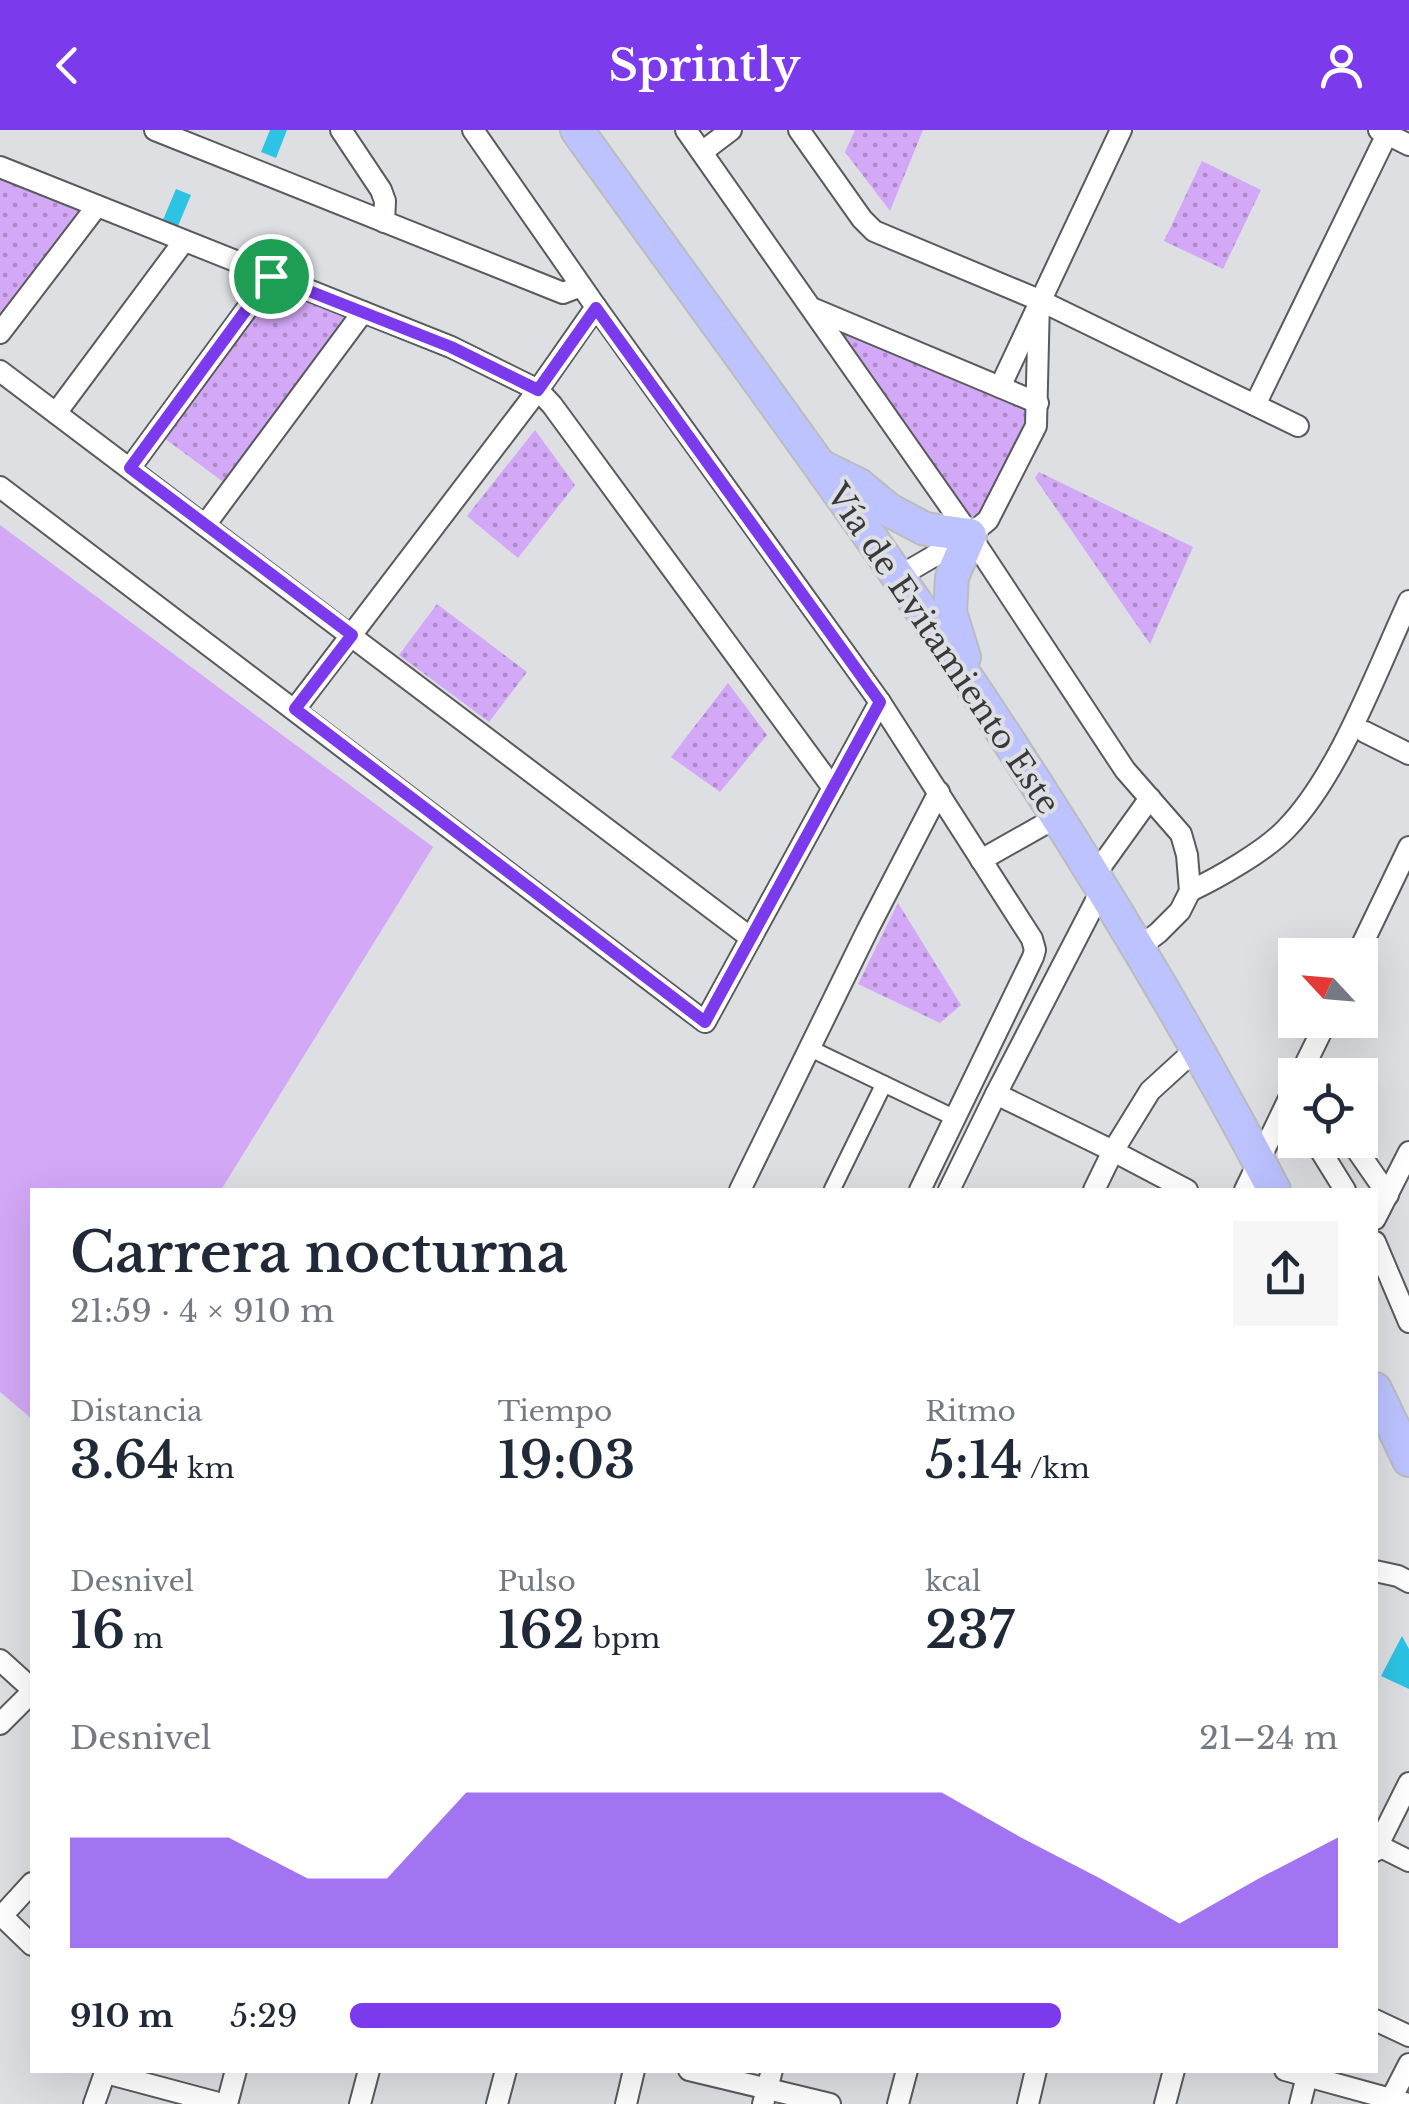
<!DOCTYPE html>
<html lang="es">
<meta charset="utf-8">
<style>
:root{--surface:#fff;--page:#f6f6f7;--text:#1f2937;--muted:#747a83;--accent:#7c3aed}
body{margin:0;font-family:"Libre Baskerville",serif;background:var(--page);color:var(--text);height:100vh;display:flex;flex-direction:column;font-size:38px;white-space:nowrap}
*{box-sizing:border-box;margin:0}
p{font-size:32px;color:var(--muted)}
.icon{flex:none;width:55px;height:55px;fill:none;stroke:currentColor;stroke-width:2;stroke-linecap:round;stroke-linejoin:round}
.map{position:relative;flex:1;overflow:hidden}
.side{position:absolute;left:30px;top:1058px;width:1348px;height:885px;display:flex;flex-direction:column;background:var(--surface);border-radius:0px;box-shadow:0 10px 40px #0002}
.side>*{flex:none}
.needle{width:65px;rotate:296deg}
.buttons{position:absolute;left:1278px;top:808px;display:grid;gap:20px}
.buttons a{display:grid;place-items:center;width:100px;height:100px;border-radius:0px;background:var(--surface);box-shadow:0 10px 40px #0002;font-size:50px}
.pin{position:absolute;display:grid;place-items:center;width:85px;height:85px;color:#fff;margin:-42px;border:5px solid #fff;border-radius:50%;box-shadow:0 2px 10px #0007}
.round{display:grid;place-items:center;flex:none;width:105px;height:105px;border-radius:0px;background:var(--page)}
.headline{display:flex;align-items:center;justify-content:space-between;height:170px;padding:0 40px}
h1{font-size:55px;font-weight:600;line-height:75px}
.metrics{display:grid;grid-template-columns:repeat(3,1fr);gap:15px;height:170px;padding:10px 40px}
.metrics div{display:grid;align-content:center}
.metrics b{font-size:50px;font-weight:600}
.metrics small{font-size:28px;font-weight:400}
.metrics p{font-size:28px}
.chart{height:280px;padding:20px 40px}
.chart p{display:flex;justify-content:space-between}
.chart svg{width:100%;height:180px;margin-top:10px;fill:var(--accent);opacity:.7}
ul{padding:0 40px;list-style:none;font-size:32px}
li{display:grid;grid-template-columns:160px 120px 1fr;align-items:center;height:75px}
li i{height:25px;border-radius:12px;background:var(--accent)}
header{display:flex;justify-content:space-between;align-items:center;height:130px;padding:0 40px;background:var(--accent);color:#fff;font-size:45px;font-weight:600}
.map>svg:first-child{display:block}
.green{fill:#d3a8f6}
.park{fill:url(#park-dots)}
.building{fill:#2cc3e5}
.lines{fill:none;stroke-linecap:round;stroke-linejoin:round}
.pedestrian-casing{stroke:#585a5c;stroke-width:19}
.minor-casing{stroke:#585a5c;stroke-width:24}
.trunk-casing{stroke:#bbbcbc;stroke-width:36}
.pedestrian{stroke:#fff;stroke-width:15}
.minor{stroke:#fff;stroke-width:20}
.trunk{stroke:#bcc3ff;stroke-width:32}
.route-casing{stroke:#fff;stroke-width:20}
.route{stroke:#7c3aed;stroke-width:12}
.labels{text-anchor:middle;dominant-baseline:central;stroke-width:8;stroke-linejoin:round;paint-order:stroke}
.street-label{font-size:32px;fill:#38393a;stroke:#dddfe2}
</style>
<header><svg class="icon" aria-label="back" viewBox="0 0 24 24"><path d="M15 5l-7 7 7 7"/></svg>Sprintly<svg class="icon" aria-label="person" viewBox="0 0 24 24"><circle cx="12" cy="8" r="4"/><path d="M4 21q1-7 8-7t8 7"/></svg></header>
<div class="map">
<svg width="1409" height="1974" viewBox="0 0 1409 1974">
<defs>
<pattern id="park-dots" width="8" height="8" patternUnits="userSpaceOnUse" patternTransform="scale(2.5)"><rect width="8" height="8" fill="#d3a8f6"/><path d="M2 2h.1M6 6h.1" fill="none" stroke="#ac8ac8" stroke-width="1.8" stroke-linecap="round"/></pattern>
</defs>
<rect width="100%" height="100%" fill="#dddfe2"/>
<path class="green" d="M0 395 433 717 221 1060H32V1289L0 1262Z"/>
<g class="park">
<path d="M855 0H923L890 81 845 22Z"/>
<path d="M1202 31 1261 60 1223 139 1164 111Z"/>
<path d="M0 44 77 74 82 83 0 192Z"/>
<path d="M273 154 348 184 350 193 226 354 160 305Z"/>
<path d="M841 203 849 204 1027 280V287L979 386H970L960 381 839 211Z"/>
<path d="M535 300 575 355 518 428 467 386Z"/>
<path d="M1039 342 1193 417 1150 514 1035 348Z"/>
<path d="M437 474 527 542 489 592 399 525Z"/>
<path d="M728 553 767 605 720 662 671 627Z"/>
<path d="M898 773 961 875 940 893 858 854Z"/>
</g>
<g class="building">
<path d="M270 0H287L276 28 261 22Z"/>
<path d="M176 59 191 65 175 103 160 97Z"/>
<path d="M1402 1506 1409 1519V1559L1381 1546Z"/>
</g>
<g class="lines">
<g class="pedestrian-casing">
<g id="pedestrian">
<path d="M809 918 955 988"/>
<path d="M832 1060 884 954"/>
</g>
</g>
<g class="minor-casing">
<g id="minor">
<path d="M155 0 563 163 581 156"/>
<path d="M341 0 381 60 385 71 384 92"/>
<path d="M473 0 596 177 880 572 1032 809 1035 820 1033 827 920 1060"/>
<path d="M686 0 970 405 1125 640 1181 704 1187 725 1190 761 1180 781 1158 803 1138 818"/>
<path d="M799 0 862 89 874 101 1039 170 1298 296"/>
<path d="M1379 0 1409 15"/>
<path d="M702 22 731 0"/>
<path d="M0 37 451 217 538 260 552 275 833 658"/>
<path d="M814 179 1038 273"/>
<path d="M0 203 97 76"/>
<path d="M0 241 751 808"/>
<path d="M1000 257 1121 0"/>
<path d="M1255 275 1389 0"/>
<path d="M56 283 184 111"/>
<path d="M130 338 271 146"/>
<path d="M0 357 705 892 880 572"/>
<path d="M205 395 363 182"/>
<path d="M898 447 970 405 988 390 1036 296 1039 170"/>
<path d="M295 579 538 260 596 177"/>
<path d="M1365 602 1409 624"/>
<path d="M981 730 1057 687"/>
<path d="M1094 746 1150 668"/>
<path d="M1190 761C1218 748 1265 721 1286 699 1339 645 1377 540 1409 471"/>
<path d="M1357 825 1409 717"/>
<path d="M1300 945 1327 890"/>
<path d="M996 964 1113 1021 1187 1060"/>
<path d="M1314 1010 1345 1060"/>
<path d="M1350 1010 1388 1065"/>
<path d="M740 1060 868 799 939 662"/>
<path d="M949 1060 996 964 1102 759"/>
<path d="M1094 1060 1113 1021 1150 961 1196 919"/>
<path d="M1245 1060 1295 956"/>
<path d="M1375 1089 1409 1022"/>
<path d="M1375 1112 1409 1192"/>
<path d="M1375 1441 1398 1446 1409 1452"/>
<path d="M0 1530 32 1559"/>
<path d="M0 1594 32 1562"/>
<path d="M1375 1714 1409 1731"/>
<path d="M1375 1721 1409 1653"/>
<path d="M0 1784 32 1815"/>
<path d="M0 1788 32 1753"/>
<path d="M1375 1890 1409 1906"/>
<path d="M689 1940 830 1974"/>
<path d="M1285 1940 1409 1974"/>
<path d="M106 1943 222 1974"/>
<path d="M1391 1969 1409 1934"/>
<path d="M94 1974 106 1940"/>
<path d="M227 1974 236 1940"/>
<path d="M360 1974 369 1940"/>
<path d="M497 1974 506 1940"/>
<path d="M626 1974 634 1940"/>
<path d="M763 1974 772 1940"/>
<path d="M898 1974 907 1940"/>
<path d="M1028 1974 1036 1940"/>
<path d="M1165 1974 1174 1940"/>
<path d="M1300 1974 1307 1946"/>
</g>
</g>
<g class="trunk-casing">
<g id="trunk">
<path d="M577 0C684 149 794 297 899 448 1035 645 1163 848 1274 1060"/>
<path d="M824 338 859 355 889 380 925 399 970 405 952 447 950 482 964 527"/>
<path d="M1375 1259 1409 1330"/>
</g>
</g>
<use href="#pedestrian" class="pedestrian"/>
<use href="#minor" class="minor"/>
<use href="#trunk" class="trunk"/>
</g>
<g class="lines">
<g class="route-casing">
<path id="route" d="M271 146 451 217 538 260 596 178 880 572 705 892 295 579 352 505 130 338Z"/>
</g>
<use href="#route" class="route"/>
</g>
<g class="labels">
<g class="street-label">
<text transform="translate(943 519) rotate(56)">Vía de Evitamiento Este</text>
</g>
</g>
</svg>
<div class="buttons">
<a><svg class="needle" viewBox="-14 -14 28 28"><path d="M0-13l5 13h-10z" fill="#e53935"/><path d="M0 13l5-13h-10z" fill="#747a83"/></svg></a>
<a><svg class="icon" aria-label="locate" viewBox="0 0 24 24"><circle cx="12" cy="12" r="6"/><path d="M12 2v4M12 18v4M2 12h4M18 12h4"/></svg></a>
</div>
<div class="pin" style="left:271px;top:146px;background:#1e9e55"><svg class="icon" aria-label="arrive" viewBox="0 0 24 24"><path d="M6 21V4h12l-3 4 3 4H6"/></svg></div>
<section class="side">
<div class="headline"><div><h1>Carrera nocturna</h1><p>21:59 · 4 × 910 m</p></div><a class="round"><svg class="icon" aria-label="share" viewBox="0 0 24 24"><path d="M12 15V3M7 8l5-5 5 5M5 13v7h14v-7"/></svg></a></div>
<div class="metrics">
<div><p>Distancia</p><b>3.64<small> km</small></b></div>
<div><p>Tiempo</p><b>19:03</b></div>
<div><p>Ritmo</p><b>5:14<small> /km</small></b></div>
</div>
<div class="metrics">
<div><p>Desnivel</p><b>16<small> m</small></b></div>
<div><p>Pulso</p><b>162<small> bpm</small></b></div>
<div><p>kcal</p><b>237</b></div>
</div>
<div class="chart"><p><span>Desnivel</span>21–24 m</p>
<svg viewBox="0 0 160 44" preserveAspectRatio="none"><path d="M0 44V17L10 17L20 17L30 27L40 27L50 6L60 6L70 6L80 6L90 6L100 6L110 6L120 17L130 27L140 38L150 27L160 17V44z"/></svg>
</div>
<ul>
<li><b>910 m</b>5:29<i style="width:72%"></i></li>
</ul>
</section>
</div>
